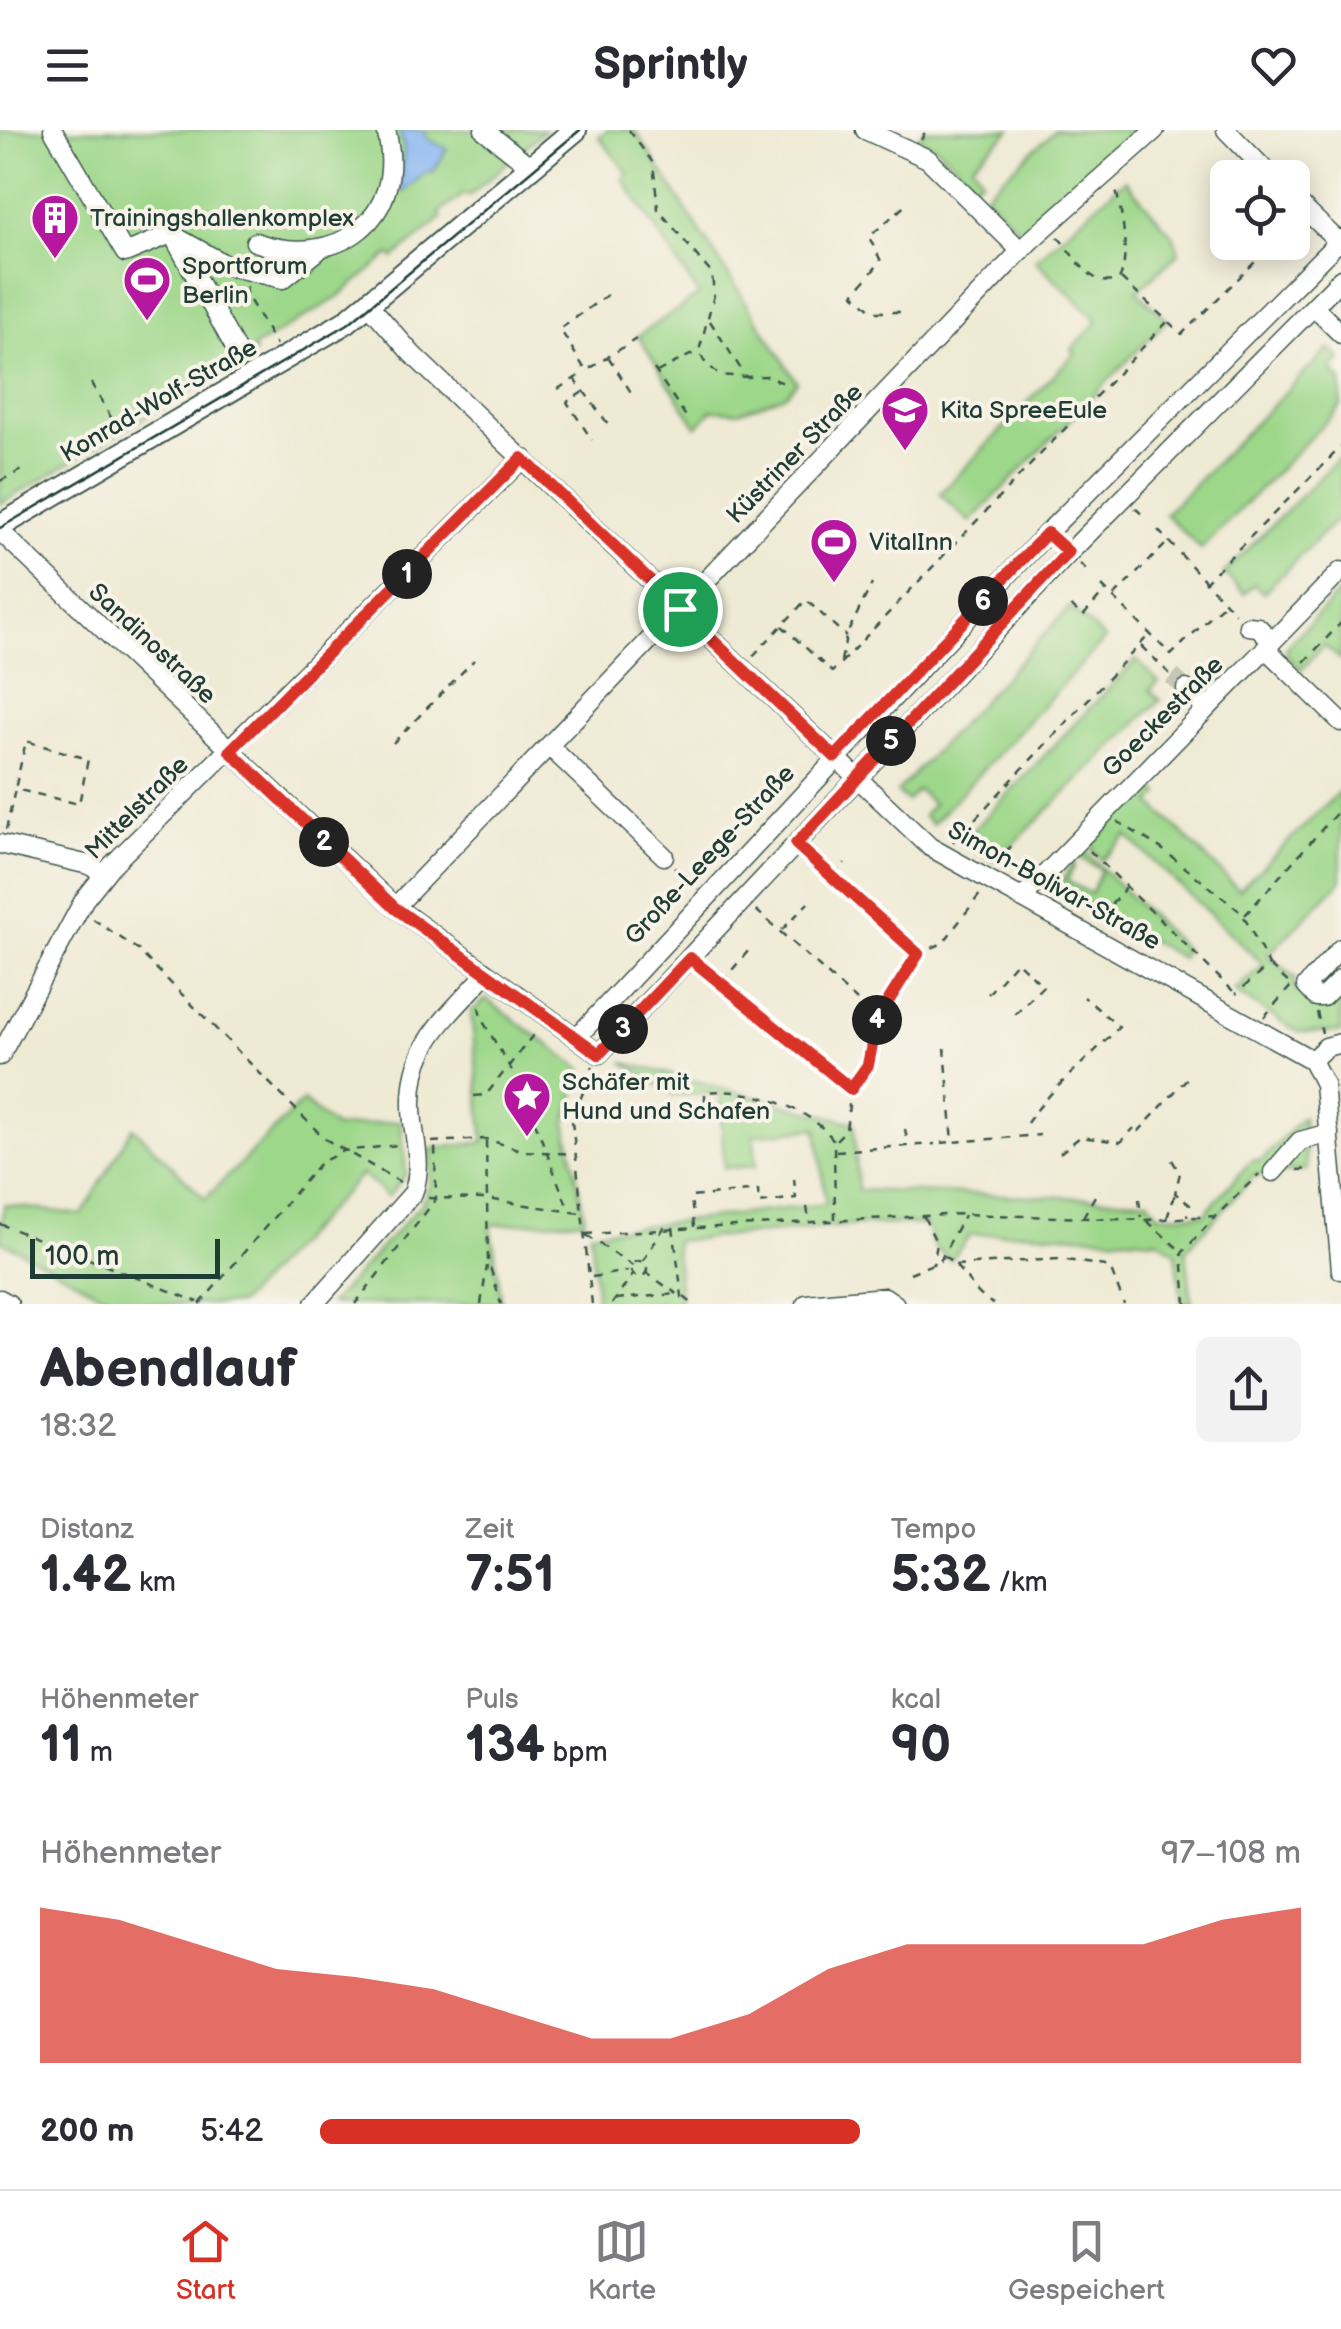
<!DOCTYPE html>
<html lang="de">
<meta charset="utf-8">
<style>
:root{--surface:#fff;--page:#f2f2f3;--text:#2b2b33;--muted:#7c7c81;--line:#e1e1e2;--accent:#d93025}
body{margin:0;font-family:"Balsamiq Sans",sans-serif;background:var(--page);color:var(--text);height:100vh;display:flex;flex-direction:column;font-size:38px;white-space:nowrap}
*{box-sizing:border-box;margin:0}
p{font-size:32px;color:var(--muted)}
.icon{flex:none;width:55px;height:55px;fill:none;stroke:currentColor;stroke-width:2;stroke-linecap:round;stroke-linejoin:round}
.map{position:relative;height:1174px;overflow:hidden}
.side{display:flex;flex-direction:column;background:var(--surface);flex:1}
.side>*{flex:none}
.tools{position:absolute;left:1210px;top:30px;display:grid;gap:20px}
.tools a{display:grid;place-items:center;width:100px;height:100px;border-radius:15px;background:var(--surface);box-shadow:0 5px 25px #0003;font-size:50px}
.scale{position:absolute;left:30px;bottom:25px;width:190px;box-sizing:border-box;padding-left:10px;border:5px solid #1f3d34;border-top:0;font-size:28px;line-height:35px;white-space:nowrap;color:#1f3d34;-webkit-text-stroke:8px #f7f3e8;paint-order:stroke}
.pin{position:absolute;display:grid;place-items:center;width:85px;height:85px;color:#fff;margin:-42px;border:5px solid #fff;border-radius:50%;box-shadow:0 2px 10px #0007}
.km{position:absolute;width:50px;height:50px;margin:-25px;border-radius:50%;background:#222;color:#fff;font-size:28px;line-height:50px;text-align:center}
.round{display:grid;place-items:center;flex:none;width:105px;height:105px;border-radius:15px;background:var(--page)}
.head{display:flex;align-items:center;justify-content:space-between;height:170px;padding:0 40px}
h1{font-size:55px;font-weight:700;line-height:75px}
.metrics{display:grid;grid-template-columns:repeat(3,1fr);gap:15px;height:170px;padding:10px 40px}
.metrics div{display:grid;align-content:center}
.metrics b{font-size:50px;font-weight:700}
.metrics small{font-size:28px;font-weight:400}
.metrics p{font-size:28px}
.chart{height:280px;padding:20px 40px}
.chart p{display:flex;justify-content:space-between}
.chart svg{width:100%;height:180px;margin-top:10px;fill:var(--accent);opacity:.7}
ul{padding:0 40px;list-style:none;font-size:32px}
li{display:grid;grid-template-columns:160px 120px 1fr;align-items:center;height:75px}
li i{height:25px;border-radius:12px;background:var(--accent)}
header{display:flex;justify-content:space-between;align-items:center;height:130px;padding:0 40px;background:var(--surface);font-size:45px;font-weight:700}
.tabs{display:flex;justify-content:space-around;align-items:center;height:140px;border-top:2px solid var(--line);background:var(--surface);font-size:28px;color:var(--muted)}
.tabs a{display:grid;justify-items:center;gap:5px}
.tabs .selected{color:var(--accent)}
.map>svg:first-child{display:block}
.green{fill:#9dd78a;stroke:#5e8a5f;stroke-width:2.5}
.water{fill:#87b6f2;stroke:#537a93;stroke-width:2.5}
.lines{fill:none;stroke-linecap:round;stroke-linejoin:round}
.minor-tunnel{stroke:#c5c7b4;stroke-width:18;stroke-dasharray:18 9;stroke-linecap:butt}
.minor-casing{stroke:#3e574c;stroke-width:21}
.major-casing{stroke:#3e574c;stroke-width:26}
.path{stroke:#3e574c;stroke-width:2.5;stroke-dasharray:8 8;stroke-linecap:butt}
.minor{stroke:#fff;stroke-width:18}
.major{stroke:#fff;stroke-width:22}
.tram{stroke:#1f3d34;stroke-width:2.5}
.route-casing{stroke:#fff;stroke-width:20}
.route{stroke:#d93025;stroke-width:12}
.labels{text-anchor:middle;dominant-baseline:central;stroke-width:8;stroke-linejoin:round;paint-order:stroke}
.poi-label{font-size:25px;fill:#1f3d34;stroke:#f7f3e8;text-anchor:start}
.street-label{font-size:25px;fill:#1f3d34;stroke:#f7f3e8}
</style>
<header><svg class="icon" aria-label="menu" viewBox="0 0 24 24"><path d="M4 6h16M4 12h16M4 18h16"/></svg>Sprintly<svg class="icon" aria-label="heart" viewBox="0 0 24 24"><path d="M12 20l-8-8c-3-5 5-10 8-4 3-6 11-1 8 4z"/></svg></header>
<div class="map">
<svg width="1341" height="1174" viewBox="0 0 1341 1174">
<rect width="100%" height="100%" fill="#f7f3e8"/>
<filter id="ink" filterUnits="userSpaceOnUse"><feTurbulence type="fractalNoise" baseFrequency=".01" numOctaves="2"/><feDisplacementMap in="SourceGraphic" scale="20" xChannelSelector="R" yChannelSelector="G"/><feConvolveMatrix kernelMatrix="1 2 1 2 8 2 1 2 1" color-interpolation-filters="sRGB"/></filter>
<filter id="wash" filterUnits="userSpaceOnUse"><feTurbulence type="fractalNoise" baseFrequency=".0048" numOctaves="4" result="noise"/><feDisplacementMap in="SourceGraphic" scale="40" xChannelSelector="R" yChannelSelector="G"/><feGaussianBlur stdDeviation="2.25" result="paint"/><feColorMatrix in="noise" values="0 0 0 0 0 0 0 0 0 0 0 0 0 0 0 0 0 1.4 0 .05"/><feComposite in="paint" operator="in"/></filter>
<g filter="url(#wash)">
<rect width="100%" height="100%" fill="#efead4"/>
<g class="green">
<path d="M0 0H545L469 66 464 64 439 83 442 88 394 128 389 125 337 168 253 218 255 223 0 374Z"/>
<path d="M607 0H635L797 252 785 265 739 282 712 280 697 297 638 206 699 165 623 49 628 43 599 7Z"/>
<path d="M924 0H1011L972 34 982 48 975 54 938 18 918 8Z"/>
<path d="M1055 0H1137L1021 102 985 64Z"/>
<path d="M1125 50 1174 107 1179 123 1137 161 1167 190 970 392 940 364 1075 223 1072 219 1098 191 1035 130Z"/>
<path d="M1329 218 1341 230 1331 240 1341 250V276L1201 419 1165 384Z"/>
<path d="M1341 326V385L1263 463 1254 454 1244 464 1224 443Z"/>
<path d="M1341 461V530L1324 515 1301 540 1286 524 1287 516Z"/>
<path d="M1070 477 1105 509 932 694 923 686 933 674 918 660 907 671 897 662Z"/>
<path d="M1136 530 1159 552 1150 560 1160 570 996 731 961 713Z"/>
<path d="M1150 654 1160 664 1151 673 1239 760 1341 660V751L1268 825 1295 848 1294 857 1312 873 1341 861V902H1298L1241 866 1235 860 1264 835 1127 706 1102 730 1092 720 1095 709Z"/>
<path d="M1085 722 1185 820 1181 828 1058 758 1072 733 1075 735 1067 751 1091 764 1101 740 1078 727Z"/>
<path d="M486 869 582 939 566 992 585 1090 491 1095 502 1174H330L422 1073 430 1054 431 1019 484 1012 471 882Z"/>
<path d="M623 932 854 993 858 1060 1148 1070 1159 1085 1204 1084 1251 1031 1262 1030 1303 987 1307 1040 1254 1046 1186 1120 1192 1174H1182L1176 1123 1159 1110 1024 1102 970 1105 951 1130 934 1117 926 1094 857 1095 675 1111 680 1174H597L590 1102 826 1074 817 998 754 1005 756 1036 724 1038 720 963 674 965Z"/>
<path d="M303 971 335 998 401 991 406 1044 388 1067 362 1044 239 1174H121L0 1110 4 1075 82 1085 133 997 205 1069Z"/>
</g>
<path class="water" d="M399 0H425L426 8 447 19 433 42H426L404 62 400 59 404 18Z"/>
</g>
<g filter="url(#ink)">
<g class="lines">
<path class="minor-tunnel" d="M1172 546 1186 559"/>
<g class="minor-casing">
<g id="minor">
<path d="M53 0 125 123 171 104 228 136 283 149 318 121"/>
<path d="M484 0 531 37"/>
<path d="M865 0 928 29 1021 121"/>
<path d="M1226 0 1273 48"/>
<path d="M1292 67 1341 114"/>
<path d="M255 112C336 140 409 89 386 0"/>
<path d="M177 113 235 218"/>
<path d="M369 175 412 224 930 717 1312 930 1324 954 1341 1140"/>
<path d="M1314 177 1341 204"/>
<path d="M0 401 395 777 599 924 1069 423 1341 149"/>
<path d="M1248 496 1258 497 1272 511"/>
<path d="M1265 518 1341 592"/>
<path d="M1186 559 1206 579"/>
<path d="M549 616 664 726"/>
<path d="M0 714 89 735 104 744"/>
<path d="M1022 768 1341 441"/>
<path d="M395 777 1030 111 1155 0"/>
<path d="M1341 818 1306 856 1316 867H1323L1341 849"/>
<path d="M577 907 1047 403 1341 109"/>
<path d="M0 926 84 770 111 736 523 328"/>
<path d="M1312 930 1326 917 1341 913"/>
<path d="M1273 1042 1300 1011 1329 1003"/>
<path d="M0 1169 9 1174"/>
<path d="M314 1174 413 1063C422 1040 416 1016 413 992 405 919 440 895 486 844"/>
<path d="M806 1174 885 1167 895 1174"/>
</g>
</g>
<g class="major-casing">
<path id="major" d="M0 396 346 192 575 0"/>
</g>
<g class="path">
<path d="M629 0 653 33 658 79 712 144 714 165 699 221 704 231 719 245 746 247"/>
<path d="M921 10 926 0"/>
<path d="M1058 107C1074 125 1093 163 1120 148 1130 125 1122 81 1115 57"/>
<path d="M133 138 141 153"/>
<path d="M1121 149 1182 204 1255 132 1260 136"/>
<path d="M247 156 246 164 276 215"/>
<path d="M607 165 560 199 586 241 636 209"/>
<path d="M231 173 245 164"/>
<path d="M900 182H874L854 164 881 131 869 107 909 72"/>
<path d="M710 191 746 247 767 246 788 255"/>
<path d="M609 228 634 267"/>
<path d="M654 239 689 291"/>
<path d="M657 242 698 221"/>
<path d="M574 248 608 294"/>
<path d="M91 253 112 289"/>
<path d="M558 259 585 242"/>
<path d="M583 262 567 272 592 310"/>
<path d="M0 351 22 340"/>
<path d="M1135 378 1145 387"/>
<path d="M1158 400 1235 483"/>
<path d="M1080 434 1089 443"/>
<path d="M1204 453 1341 317"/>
<path d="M1102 456 1171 525 1224 474"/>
<path d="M1114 466 1165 415"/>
<path d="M1071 476 1083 486 1105 461"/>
<path d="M782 496 832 542 1169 190"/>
<path d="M1141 516 1172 546"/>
<path d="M753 526 806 470 846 506"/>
<path d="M841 531 846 506 872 454"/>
<path d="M1304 532 1341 493"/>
<path d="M393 613 474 530"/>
<path d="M1117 691 1162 719 1242 783 1269 835 1236 864"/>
<path d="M6 700 15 659 79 674 88 629 26 611 15 659"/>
<path d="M953 712 1150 504"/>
<path d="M1090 721 1235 863"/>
<path d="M808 725 917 824"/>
<path d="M995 734 1014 713"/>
<path d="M674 737 698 759"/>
<path d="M834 746 845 733"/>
<path d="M756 780 876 888"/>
<path d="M1245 785 1341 678"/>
<path d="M1101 787 1125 758"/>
<path d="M93 789 137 819 325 1009 400 1052"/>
<path d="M782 800 808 773"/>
<path d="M701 836 850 958"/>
<path d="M1270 836 1290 854"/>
<path d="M722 852 749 820"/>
<path d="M988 864 1017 831 1043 856 1013 887"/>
<path d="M479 877 481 888 521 956 568 1078"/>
<path d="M1317 882 1322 903"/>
<path d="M1264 887 1291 856"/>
<path d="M875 914 888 903"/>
<path d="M945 918 953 1012 1040 1005"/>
<path d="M474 966 486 965 537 900"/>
<path d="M705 972V962C746 957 810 976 834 1011"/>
<path d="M1027 993C1053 956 1088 930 1119 897L1084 867"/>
<path d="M905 999 908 1014"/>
<path d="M1138 1002 1191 944"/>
<path d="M486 1011 488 1130 501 1174"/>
<path d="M432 1012 486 1009 524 1021 574 1024"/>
<path d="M941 1013 953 1012"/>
<path d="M836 1021 935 1014"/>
<path d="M1060 1023 1080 1007 1121 1012 1134 998"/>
<path d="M1172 1030 1180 1043 1175 1063 1190 1075 1187 1086"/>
<path d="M1297 1040 1311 1039"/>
<path d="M428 1068 487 1069 580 1083"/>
<path d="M1139 1069 1141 1087"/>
<path d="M807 1077 809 1090"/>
<path d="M924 1087 937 1114 933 1135"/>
<path d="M1083 1087 1099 1059"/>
<path d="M1167 1088 1175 1064"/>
<path d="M835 1089 834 1012 846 1000 851 959 868 935 877 889 918 824 943 813 980 764"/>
<path d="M1147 1091 1182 1122"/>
<path d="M0 1094 198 1172"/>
<path d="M673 1097 683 1174"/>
<path d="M694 1097 691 1067 758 1060 759 1073 796 1068 794 1049"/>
<path d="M585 1104 964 1084 1145 1090 1216 1086 1259 1044"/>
<path d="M586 1105 633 1136"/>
<path d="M944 1126C966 1140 972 1165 994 1174"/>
<path d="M643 1131 665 1096"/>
<circle cx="639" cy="1139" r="8"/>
<path d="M955 1135 1060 1129 1105 1136 1111 1140 1124 1174"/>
<path d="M645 1142 677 1164"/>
<path d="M910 1143 940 1131 964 1085"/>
<path d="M592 1147 628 1141"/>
<path d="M684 1167 693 1174"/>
<path d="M616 1169 677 1164"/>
<path d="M200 1174 320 1033 343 1021 399 1015"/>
<path d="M355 1174 436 1069 435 1013"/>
<path d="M481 1174 487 1136"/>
<path d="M592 1174 572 991 593 936"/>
<path d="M612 1174 634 1143"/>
<path d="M1186 1174 1182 1123 1215 1087"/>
</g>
<use href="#minor" class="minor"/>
<use href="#major" class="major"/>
<path class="tram" d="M0 398 348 194 580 0"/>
</g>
</g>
<g class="lines" filter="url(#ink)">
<g class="route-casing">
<path id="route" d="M522 328 835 627 1047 403 1068 422 796 714 918 824 877 889 868 935 851 959 690 828 599 924 395 778 230 621Z"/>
</g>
<use href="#route" class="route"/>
</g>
<defs>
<g id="building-pin" transform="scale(2.5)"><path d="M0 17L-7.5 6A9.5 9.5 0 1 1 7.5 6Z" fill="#b5179e" stroke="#f7f3e8"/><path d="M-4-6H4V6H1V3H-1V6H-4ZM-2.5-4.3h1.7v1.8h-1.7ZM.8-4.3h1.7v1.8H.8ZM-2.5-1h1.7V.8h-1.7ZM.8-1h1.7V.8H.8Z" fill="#fff"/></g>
<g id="stadium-pin" transform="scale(2.5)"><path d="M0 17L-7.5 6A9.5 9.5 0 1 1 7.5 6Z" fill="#b5179e" stroke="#f7f3e8"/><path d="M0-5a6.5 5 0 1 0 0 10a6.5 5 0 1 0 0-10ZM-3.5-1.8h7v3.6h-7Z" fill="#fff"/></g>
<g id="school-pin" transform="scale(2.5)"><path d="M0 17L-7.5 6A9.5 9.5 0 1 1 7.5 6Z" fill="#b5179e" stroke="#f7f3e8"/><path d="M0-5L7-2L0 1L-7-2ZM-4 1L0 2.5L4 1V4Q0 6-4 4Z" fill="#fff"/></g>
<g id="sight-pin" transform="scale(2.5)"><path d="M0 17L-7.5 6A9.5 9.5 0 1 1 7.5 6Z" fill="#b5179e" stroke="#f7f3e8"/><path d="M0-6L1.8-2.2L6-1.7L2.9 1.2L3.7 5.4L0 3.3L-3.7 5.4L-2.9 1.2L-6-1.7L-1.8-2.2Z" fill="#fff"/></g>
</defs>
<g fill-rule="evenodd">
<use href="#building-pin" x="55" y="88"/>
<use href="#stadium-pin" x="147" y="150"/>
<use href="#school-pin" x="905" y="280"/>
<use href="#stadium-pin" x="834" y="412"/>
<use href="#sight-pin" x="527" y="966"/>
</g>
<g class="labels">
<g class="poi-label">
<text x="90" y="88">Trainingshallenkomplex</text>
<text x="182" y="136">Sportforum<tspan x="182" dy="29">Berlin</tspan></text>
<text x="940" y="280">Kita SpreeEule</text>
<text x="869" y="412">VitalInn</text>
<text x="562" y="952">Schäfer mit<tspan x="562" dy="29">Hund und Schafen</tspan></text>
</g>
<g class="street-label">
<text transform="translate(159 271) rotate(-30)">Konrad-Wolf-Straße</text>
<text transform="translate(795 324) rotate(-46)">Küstriner Straße</text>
<text transform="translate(152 514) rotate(43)">Sandinostraße</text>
<text transform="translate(1163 587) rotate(-45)">Goeckestraße</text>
<text transform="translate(137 678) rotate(-45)">Mittelstraße</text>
<text transform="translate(710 725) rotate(-47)">Große-Leege-Straße</text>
<text transform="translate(1054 756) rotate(29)">Simon-Bolivar-Straße</text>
</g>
</g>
</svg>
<div class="tools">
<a><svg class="icon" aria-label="locate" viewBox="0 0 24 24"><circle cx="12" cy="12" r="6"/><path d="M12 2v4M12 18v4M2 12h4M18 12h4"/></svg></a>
</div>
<div class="scale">100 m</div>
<div class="pin" style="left:680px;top:479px;background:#1e9e55"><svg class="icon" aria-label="arrive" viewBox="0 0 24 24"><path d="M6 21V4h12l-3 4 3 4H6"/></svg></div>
<b class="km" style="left:407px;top:444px">1</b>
<b class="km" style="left:324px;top:712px">2</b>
<b class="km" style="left:623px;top:899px">3</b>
<b class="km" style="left:877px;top:890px">4</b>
<b class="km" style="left:891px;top:611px">5</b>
<b class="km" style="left:983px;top:471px">6</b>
</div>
<section class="side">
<div class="head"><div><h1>Abendlauf</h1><p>18:32</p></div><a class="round"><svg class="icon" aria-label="share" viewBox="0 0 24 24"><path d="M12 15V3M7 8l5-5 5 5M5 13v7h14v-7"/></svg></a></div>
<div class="metrics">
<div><p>Distanz</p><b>1.42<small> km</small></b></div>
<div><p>Zeit</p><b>7:51</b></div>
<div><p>Tempo</p><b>5:32<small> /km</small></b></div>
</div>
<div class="metrics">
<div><p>Höhenmeter</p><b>11<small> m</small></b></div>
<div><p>Puls</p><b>134<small> bpm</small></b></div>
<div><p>kcal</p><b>90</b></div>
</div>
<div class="chart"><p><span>Höhenmeter</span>97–108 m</p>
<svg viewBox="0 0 160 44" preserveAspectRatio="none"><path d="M0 44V6L10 9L20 15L30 21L40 23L50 26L60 32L70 38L80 38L90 32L100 21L110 15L120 15L130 15L140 15L150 9L160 6V44z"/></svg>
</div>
<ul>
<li><b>200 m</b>5:42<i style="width:55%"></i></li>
</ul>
</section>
<nav class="tabs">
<a class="selected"><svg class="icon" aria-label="home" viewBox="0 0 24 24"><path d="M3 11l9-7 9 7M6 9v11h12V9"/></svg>Start</a>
<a><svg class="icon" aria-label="map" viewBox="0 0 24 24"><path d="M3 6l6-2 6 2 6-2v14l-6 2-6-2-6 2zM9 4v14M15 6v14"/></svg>Karte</a>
<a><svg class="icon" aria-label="saved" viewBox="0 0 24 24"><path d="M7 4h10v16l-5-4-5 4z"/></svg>Gespeichert</a>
</nav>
